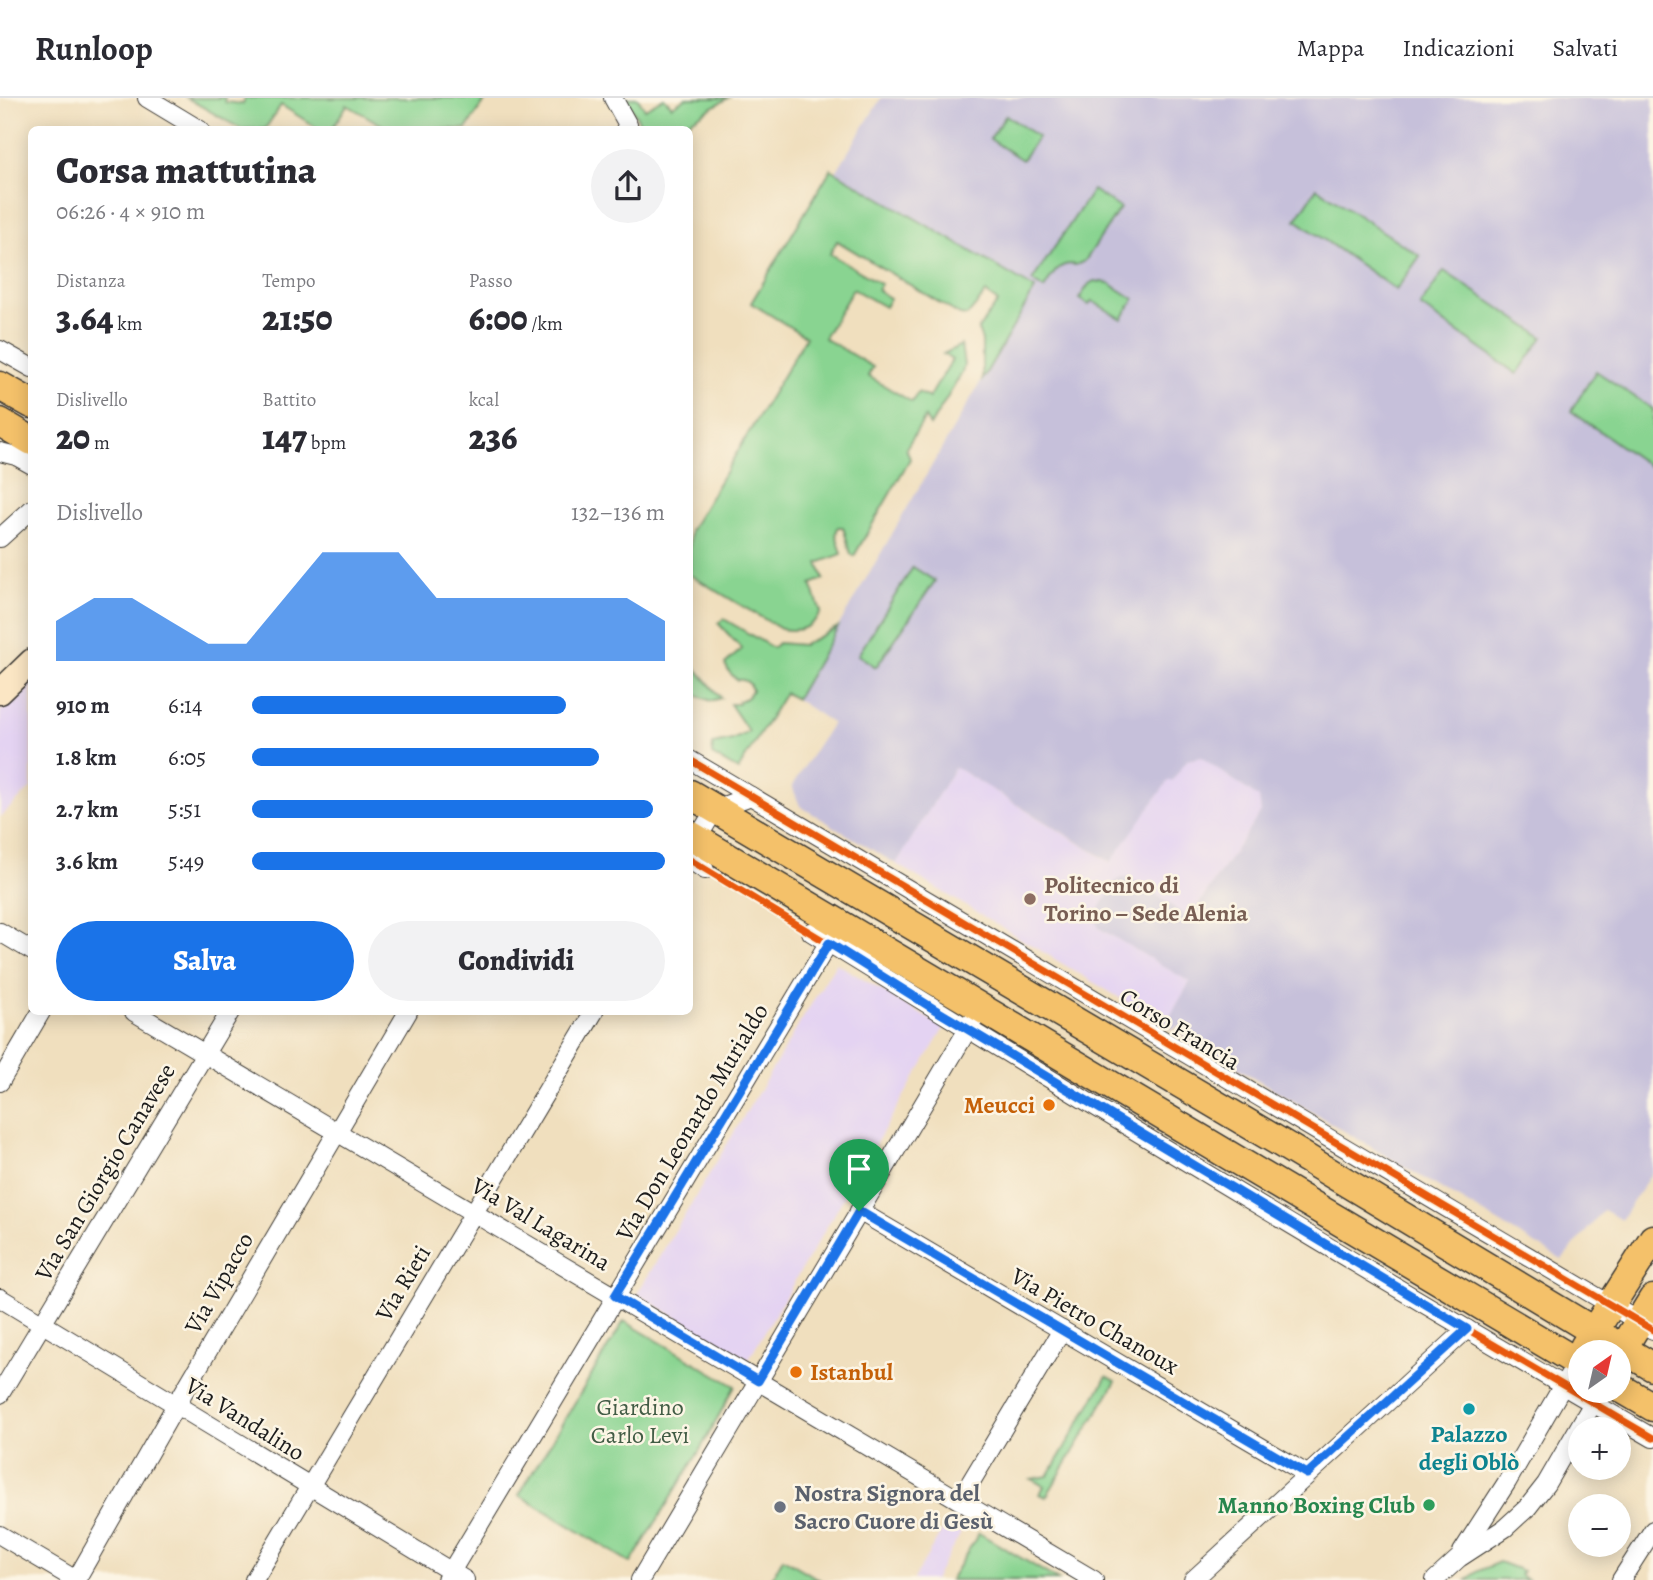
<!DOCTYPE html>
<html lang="it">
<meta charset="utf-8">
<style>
:root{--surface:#fff;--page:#f2f2f3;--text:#2b2b33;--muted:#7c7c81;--line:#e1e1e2;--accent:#1a73e8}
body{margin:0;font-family:Alegreya,serif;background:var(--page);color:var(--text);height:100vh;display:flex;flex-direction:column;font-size:26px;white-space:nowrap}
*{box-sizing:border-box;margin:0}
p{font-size:23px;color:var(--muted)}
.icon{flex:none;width:38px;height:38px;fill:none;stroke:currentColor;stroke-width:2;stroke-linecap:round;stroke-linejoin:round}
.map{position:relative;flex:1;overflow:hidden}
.side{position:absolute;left:28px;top:28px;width:665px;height:889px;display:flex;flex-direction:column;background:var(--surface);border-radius:10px;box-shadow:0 4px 18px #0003}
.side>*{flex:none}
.needle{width:46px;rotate:34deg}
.buttons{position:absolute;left:1568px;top:1242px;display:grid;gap:14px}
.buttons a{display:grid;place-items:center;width:63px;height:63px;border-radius:50%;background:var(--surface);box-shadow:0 4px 18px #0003;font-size:35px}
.pin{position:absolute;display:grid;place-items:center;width:60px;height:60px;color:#fff;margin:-72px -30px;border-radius:50% 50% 50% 0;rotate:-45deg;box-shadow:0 0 7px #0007}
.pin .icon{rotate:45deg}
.round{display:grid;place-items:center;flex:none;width:74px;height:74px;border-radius:37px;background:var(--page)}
.summary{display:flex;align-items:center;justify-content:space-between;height:119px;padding:0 28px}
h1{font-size:38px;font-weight:800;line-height:52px}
.figures{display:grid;grid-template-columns:repeat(3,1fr);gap:10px;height:119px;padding:7px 28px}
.figures div{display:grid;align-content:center}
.figures b{font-size:35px;font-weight:800}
.figures small{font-size:19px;font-weight:400}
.figures p{font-size:19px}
.chart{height:196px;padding:14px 28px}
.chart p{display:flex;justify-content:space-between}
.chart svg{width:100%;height:126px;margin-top:7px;fill:var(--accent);opacity:.7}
.primary-button{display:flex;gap:14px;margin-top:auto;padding:14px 28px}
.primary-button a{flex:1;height:80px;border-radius:42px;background:var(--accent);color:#fff;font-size:28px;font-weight:800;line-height:80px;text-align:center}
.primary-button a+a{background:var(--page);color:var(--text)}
ul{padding:0 28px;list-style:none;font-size:23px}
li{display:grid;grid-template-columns:112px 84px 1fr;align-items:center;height:52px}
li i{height:18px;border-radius:9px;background:var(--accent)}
header{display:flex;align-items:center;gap:42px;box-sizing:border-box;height:98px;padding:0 35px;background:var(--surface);border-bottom:2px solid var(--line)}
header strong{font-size:33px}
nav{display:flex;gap:38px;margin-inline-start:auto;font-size:24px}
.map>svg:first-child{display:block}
.built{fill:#e4d3f2}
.industrial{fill:#c6c0da}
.green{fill:#89d491;stroke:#527856;stroke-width:2}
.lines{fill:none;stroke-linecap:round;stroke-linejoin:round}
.street-casing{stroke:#3c3934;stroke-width:20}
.secondary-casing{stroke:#3c3934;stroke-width:27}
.primary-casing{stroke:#3c3934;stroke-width:31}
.street{stroke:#fff;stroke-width:18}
.secondary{stroke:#fbe6c4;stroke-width:24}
.primary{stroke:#f4c16b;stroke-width:28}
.cycleway-casing{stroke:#fcf5e5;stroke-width:11}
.cycleway{stroke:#e8590c;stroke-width:7}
.route-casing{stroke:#fff;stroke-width:14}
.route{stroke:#1a73e8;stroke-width:9}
.education-dot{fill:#8d6e63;stroke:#fcf5e5;stroke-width:2.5}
.food-dot{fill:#e8710a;stroke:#fcf5e5;stroke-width:2.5}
.culture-dot{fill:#0f9aa8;stroke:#fcf5e5;stroke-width:2.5}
.leisure-dot{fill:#2e9e5b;stroke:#fcf5e5;stroke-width:2.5}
.worship-dot{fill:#6b7280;stroke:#fcf5e5;stroke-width:2.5}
.labels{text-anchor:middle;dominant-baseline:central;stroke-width:5;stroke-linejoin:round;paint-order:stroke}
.education-label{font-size:24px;font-weight:bold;fill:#785e54;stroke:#fcf5e5;text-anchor:start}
.street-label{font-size:24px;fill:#1c1c1c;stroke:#fcf5e5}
.food-label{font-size:24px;font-weight:bold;fill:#c56008;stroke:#fcf5e5;text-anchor:end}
.park-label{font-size:24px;fill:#425c45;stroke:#fcf5e5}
.culture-label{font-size:24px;font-weight:bold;fill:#0d838f;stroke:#fcf5e5}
.worship-label{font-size:24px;font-weight:bold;fill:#5b616d;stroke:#fcf5e5;text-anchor:start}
.leisure-label{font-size:24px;font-weight:bold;fill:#27864d;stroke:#fcf5e5;text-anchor:end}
</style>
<header>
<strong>Runloop</strong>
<nav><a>Mappa</a><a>Indicazioni</a><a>Salvati</a></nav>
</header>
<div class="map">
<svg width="1653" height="1482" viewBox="0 0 1653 1482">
<rect width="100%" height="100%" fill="#fcf5e5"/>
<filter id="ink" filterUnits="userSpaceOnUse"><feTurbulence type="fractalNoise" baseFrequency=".0143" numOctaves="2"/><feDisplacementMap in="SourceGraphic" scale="14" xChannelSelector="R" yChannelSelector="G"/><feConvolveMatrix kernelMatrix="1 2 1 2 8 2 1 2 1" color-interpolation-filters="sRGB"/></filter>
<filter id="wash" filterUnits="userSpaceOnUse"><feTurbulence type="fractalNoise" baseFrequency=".00686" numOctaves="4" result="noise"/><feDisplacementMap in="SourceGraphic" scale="28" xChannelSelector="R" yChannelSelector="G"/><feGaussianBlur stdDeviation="1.57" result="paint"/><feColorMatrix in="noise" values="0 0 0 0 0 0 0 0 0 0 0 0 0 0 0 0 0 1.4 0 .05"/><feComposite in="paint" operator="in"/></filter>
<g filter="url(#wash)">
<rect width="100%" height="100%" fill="#f0dfbe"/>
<g class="built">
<path d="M31 583V690L0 719V614Z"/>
<path d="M1201 659 1259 700 1261 714 1189 821 1142 786 1099 830 1190 884 1165 927 896 766 955 669 1110 764 1168 683H1172L1187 662Z"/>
<path d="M836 865 944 930 748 1262 637 1196Z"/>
<path d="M946 1426 961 1435 934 1482H913Z"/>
</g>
<path class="industrial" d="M881 0H1653V1073L1621 1122 1604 1112 1562 1162 1182 937 1185 933 1181 930 1177 928 1174 932 1165 927 1190 884 1099 830 1096 823 1097 816 1115 784 1121 780H1128L1142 786 1189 821 1261 714 1259 700 1201 659 1187 662 1172 683H1168L1111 764 955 669 896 766 800 708 792 688 832 625 796 601 1034 192 836 74Z"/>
<g class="green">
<path d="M187 0H225V4L243 6 245 0H487L466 31H389L347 7 332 31H319L281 7 265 31H241Z"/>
<path d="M626 0H638L645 11 664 0 672 8 686 0H728L676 31 644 32Z"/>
<path d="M1006 17 1038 39 1022 62 990 41Z"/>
<path d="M831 71 1035 191 982 282V243L978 231 998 204 986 195 967 218 960 217 837 143 830 156 881 186 877 192 890 200 885 209 853 191 824 240 873 269 868 278 912 304 918 294 929 300 952 262 943 256 961 247 964 267 962 275 930 328 925 320 906 350 910 361 854 458 851 456 843 429H838L836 436 842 456 818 465 824 481 811 486 821 514C811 531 799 534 781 531L690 477V433L806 239 751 205Z"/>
<path d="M1317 90 1420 158 1396 192 1296 122Z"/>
<path d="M1093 92 1120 110 1085 163 1076 167C1058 163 1053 177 1044 191L1032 183Z"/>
<path d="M1444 173 1543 239 1517 276 1420 208Z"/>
<path d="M1094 183 1109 185 1134 201 1122 221 1092 203 1089 207 1079 201 1089 186Z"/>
<path d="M1596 273 1653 311V371L1571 313Z"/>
<path d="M913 469 935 483 876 569 858 557Z"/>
<path d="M724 521 773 550 778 545 803 547 838 529 796 601 785 595 738 672 712 657 713 646 732 642 749 634 730 606H738V603L747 600 752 592C749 584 746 581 737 582L729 574 725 566 742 551 718 525Z"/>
<path d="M690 563 721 600 711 603 690 595Z"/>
<path d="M624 1223 735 1288 700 1352 631 1465 519 1397Z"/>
<path d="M1107 1278 1116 1283 1046 1399 1040 1396 1044 1388 1031 1381 1048 1378Z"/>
<path d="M979 1435 1058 1482H950Z"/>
<path d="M783 1460 820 1482H771Z"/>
<path d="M1499 1464 1523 1473 1520 1477 1528 1482H1467L1478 1473Z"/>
</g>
</g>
<g filter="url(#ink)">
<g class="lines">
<g class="street-casing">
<g id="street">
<path d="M147 0 200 32"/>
<path d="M613 0 628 27 625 32"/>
<path d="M0 252 32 270"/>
<path d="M0 354 16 358 32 367"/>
<path d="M0 440 32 411"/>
<path d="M690 662 1653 1232"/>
<path d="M690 753 715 711 751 698"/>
<path d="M690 762 705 772"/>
<path d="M0 834 32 853"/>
<path d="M811 834C1089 1006 1370 1176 1653 1340"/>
<path d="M134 914 1094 1482"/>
<path d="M0 984 41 914"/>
<path d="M859 1113 1307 1376"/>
<path d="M0 1200 465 1482"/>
<path d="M0 1296 230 914"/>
<path d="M960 1402 1062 1232"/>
<path d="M0 1437 76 1482"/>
<path d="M1462 1454 1507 1384 1569 1277"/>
<path d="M76 1482 176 1307 408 914"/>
<path d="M254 1482 594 914"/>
<path d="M446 1482 829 844"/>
<path d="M640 1482 974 921"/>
<path d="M1193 1482 1467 1231"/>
<path d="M1435 1482 1459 1460 1505 1430 1528 1409 1546 1386 1600 1293"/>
<path d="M1621 1482 1653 1432"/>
</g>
</g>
<g class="secondary-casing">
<path id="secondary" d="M0 594 32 563"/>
</g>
<g class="primary-casing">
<g id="primary">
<path d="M0 288 32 306"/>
<path d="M0 324 32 343"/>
<path d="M690 696 1281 1045 1653 1269"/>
<path d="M690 737 1580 1266"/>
<path d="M1584 1249 1653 1141"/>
<path d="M1619 1256 1653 1201"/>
<path d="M1619 1289 1653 1309"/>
</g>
</g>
<use href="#street" class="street"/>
<use href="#secondary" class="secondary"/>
<use href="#primary" class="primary"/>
<g class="cycleway-casing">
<g id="cycleway">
<path d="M690 662 1653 1232"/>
<path d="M690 762 1467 1231 1653 1340"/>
</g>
</g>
<use href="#cycleway" class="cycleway"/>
</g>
</g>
<g class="lines" filter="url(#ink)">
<g class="route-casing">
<path id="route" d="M829 845 934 911 1467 1231 1307 1376 859 1113 758 1283 615 1198Z"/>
</g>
<use href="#route" class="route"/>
</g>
<circle class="education-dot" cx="1030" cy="801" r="7"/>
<g class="food-dot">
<circle cx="1049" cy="1007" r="7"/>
<circle cx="796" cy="1274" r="7"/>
</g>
<circle class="culture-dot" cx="1469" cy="1311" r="7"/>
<circle class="leisure-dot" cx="1429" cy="1407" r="7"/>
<circle class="worship-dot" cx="780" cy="1409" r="7"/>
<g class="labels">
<g class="education-label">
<text x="1044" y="787">Politecnico di<tspan x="1044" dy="28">Torino – Sede Alenia</tspan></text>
</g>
<g class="street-label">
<text transform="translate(1180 931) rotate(31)">Corso Francia</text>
<text transform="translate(692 1024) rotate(-59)">Via Don Leonardo Murialdo</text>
<text transform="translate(105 1074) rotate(-59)">Via San Giorgio Canavese</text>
<text transform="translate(541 1126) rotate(31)">Via Val Lagarina</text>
<text transform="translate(219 1185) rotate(-60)">Via Vipacco</text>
<text transform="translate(403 1185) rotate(-59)">Via Rieti</text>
<text transform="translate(1095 1223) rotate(30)">Via Pietro Chanoux</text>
<text transform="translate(245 1321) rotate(32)">Via Vandalino</text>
</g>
<g class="food-label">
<text x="1035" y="1007">Meucci</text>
<text x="810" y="1274" text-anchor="start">Istanbul</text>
</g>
<g class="park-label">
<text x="640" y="1309">Giardino<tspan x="640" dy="28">Carlo Levi</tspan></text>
</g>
<g class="culture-label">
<text x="1469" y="1336">Palazzo<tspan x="1469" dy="28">degli Oblò</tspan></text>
</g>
<g class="worship-label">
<text x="794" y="1395">Nostra Signora del<tspan x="794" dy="28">Sacro Cuore di Gesù</tspan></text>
</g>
<g class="leisure-label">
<text x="1415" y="1407">Manno Boxing Club</text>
</g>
</g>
</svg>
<div class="buttons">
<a><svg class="needle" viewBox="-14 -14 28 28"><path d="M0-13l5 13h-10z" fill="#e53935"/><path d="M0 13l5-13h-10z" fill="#7c7c81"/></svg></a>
<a>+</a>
<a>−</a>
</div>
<div class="pin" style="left:859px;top:1113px;background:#1e9e55"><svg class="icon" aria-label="arrive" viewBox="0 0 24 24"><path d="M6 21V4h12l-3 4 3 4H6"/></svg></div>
<section class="side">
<div class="summary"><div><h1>Corsa mattutina</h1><p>06:26 · 4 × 910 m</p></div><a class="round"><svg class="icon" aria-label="share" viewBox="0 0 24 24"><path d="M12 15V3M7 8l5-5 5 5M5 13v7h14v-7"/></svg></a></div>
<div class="figures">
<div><p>Distanza</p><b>3.64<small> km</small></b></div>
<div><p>Tempo</p><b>21:50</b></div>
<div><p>Passo</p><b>6:00<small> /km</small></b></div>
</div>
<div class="figures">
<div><p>Dislivello</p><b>20<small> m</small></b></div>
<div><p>Battito</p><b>147<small> bpm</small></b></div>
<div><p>kcal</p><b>236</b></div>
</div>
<div class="chart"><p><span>Dislivello</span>132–136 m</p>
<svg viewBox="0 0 160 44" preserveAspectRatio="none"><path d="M0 44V30L10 22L20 22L30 30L40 38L50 38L60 22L70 6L80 6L90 6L100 22L110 22L120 22L130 22L140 22L150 22L160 30V44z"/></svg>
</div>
<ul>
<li><b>910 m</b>6:14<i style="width:76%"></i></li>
<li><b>1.8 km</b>6:05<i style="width:84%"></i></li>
<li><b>2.7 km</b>5:51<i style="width:97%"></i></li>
<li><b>3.6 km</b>5:49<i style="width:100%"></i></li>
</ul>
<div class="primary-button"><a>Salva</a><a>Condividi</a></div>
</section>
</div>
